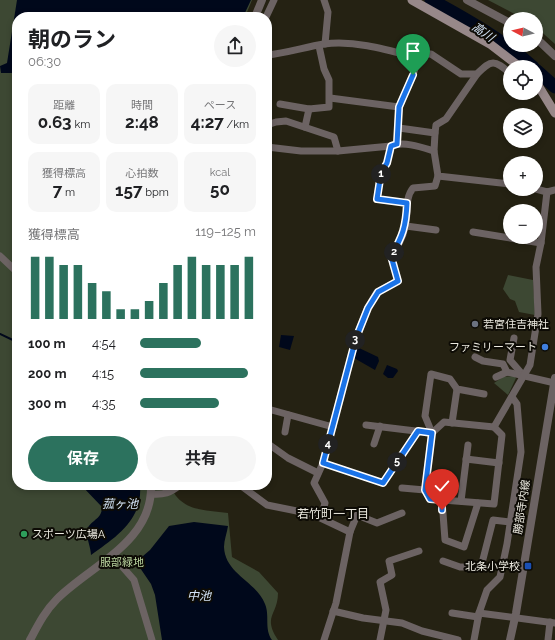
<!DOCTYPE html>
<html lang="ja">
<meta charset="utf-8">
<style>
:root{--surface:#fff;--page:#f6f6f6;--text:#202124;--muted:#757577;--accent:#2c725e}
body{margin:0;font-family:Raleway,"Noto Sans JP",sans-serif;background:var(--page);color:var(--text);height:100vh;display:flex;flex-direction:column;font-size:15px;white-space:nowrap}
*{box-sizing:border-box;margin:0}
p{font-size:13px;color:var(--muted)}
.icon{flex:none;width:22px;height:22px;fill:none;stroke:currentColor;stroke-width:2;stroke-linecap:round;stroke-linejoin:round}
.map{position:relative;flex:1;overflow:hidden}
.drawer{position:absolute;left:12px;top:12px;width:260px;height:478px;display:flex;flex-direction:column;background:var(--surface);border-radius:16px;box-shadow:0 2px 6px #0003}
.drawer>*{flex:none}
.needle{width:26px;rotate:277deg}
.fabs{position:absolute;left:503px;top:12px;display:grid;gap:8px}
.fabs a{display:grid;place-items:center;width:40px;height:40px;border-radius:50%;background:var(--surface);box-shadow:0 2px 6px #0003;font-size:20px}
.pin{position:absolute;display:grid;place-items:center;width:34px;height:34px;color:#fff;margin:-41px -17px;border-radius:50% 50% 50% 0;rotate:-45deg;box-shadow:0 0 4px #0007}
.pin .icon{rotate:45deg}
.km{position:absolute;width:20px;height:20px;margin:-10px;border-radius:50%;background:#222;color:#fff;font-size:11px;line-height:20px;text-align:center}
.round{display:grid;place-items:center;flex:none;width:42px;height:42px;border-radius:21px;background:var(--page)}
.summary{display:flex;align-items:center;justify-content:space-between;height:68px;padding:0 16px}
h1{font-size:22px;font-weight:700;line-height:30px}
.figures{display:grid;grid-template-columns:repeat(3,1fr);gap:6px;height:68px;padding:4px 16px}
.figures div{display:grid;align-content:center;border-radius:10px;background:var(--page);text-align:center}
.figures b{font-size:17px;font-weight:700}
.figures small{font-size:11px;font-weight:400}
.figures p{font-size:11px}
.chart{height:112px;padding:8px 16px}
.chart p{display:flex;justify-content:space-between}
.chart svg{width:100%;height:72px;margin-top:4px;stroke:var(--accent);stroke-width:6}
.primary-button{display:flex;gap:8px;margin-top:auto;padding:8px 16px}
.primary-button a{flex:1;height:46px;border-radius:24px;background:var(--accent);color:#fff;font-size:16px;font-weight:700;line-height:46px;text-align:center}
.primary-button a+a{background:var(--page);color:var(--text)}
ul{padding:0 16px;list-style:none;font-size:13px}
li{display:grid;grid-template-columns:64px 48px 1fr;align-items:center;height:30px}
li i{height:10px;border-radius:5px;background:var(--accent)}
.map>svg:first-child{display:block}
.green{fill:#3d4833}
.water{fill:#00081b}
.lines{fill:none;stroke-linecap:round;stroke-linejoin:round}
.stream{stroke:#00081b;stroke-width:2}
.river{stroke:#00081b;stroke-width:13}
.minor{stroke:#6c6363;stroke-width:7}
.tertiary{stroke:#6c6363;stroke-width:8}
.secondary{stroke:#978889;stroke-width:9}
.route-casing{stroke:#fff;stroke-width:8}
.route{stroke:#1a73e8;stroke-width:5}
.worship-dot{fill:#6b7280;stroke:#0d0b05;stroke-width:1.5}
.shop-dot{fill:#3f7fe0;stroke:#0d0b05;stroke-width:1.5}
.leisure-dot{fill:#2e9e5b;stroke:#0d0b05;stroke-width:1.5}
.transit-dot{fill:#1a4fb4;stroke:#0d0b05;stroke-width:1.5}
.labels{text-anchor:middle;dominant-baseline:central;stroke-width:4;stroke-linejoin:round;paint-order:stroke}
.poi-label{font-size:11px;fill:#eceae0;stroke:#0d0b05;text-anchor:start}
.street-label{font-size:11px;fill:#eceae0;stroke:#0d0b05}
.park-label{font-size:11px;fill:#bbd6a0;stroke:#0d0b05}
.water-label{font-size:12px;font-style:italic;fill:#d4e4f7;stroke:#0d0b05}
.neighbourhood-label{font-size:12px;fill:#eceae0;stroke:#0d0b05}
</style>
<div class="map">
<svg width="555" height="640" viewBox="0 0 555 640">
<rect width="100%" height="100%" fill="#252213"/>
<g class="green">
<path d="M0 0H252L245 17H17V485H170C180 511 203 510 228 513L232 557 259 572 278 593C278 615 262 616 278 640H0Z"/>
<path d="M488 0H555V44L536 27V19H524Z"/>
<path d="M508 275 533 280 535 315 519 312 515 301 510 299 503 289Z"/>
<path d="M514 376 516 378 508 395 494 383 503 377Z"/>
</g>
<g class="water">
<path d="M17 0H251L243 17H17V73H1L0 66 7 63Z"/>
<path d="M281 335 294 336 290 350 279 347Z"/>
<path d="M357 344 359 348 378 357 379 361 375 370 354 358Z"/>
<path d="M387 365 397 369 398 371 393 378H388L383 374Z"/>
<path d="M81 485H140C143 520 116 537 91 555 91 548 86 537 87 530 90 520 102 520 102 507Z"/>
<path d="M194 522 228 526C227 533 224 540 224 547 225 574 256 581 265 604 270 616 264 629 272 640H162L155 595 151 584 136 562 150 550 169 526Z"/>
</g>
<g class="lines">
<path class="stream" d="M0 334 17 342"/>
<g class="river">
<path d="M431 0C466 19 503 40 533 67"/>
<path d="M536 70 555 87"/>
</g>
<g class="minor">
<path d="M324 0 328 12 325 44"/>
<path d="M266 17 274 0"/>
<path d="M267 55C287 53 305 47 324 44 356 40 388 50 418 58"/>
<path d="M330 98 399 107"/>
<path d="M280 104 309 109 329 107V80L324 69 319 46"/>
<path d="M267 125 276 122 286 121 334 137 338 151"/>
<path d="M305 127 309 109"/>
<path d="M399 128 435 133 434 151"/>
<path d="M435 133 436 125 446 119 477 74"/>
<path d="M397 144 399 107 413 75 418 58 423 54H431L461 74H477C492 59 494 60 510 73"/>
<path d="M391 146 387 163 381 173 377 199 407 203"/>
<path d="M267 147 301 151H338L391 146C404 141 421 147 434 151L438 176 510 184"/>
<path d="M536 189 547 192 555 190"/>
<path d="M406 226 436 230"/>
<path d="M473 232 541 243"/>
<path d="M0 256 17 272"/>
<path d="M514 338 510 360 523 375"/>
<path d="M475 357 483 361 503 364 507 372 555 383"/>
<path d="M496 377 507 372"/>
<path d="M484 394 457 389 450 379 431 374 425 416 432 433 425 490 430 499 494 504 502 435 494 427"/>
<path d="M268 409 333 427"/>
<path d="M452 423 457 389"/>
<path d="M366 425 432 433 444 422 494 427 530 365 538 314 536 267 541 243 547 192"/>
<path d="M285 432 288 415"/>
<path d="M267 443 288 458 318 473"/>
<path d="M374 444 380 426"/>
<path d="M466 459 499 463"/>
<path d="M323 463 383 483 418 431"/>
<path d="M240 485 267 505 312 514 350 532"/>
<path d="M402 488 425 490"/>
<path d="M151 494C164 495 170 493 180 485"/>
<path d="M442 500 445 540 464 547 478 503"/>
<path d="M461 501 468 445"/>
<path d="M321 517 325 503 314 483 323 463 356 338 368 307 377 292 398 281 391 256C397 247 403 238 405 227 409 214 404 199 413 188L435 186 438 176"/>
<path d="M112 555 134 580 152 640"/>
<path d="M443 561 460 567H481L493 520 510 522"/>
<path d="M333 611 363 618 402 623 422 631 458 640"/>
<path d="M452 613 478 617"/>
<path d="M479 613 555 623"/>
<path d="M324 640 336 603 350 532 357 515 377 523 402 513"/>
<path d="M380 640 386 610 380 582 392 575 389 561 419 551"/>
<path d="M474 640 479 613 487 590 500 577 507 544 521 452 517 404 512 397"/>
<path d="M548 640 550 622"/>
</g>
<g class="tertiary">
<path d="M467 0 510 23"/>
<path d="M255 17 262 0"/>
<path d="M536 38 555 56"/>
<path d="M30 640C38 625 45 611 57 599 91 565 153 542 151 485"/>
<path d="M510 640 516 613 555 378"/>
</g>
<g class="secondary">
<path d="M412 0 490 44 520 67"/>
<path d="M536 82 555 113"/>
</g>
</g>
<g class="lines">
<g class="route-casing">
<path id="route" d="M413 75 399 107 397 144 391 146 387 163 381 173 377 199 407 203C406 226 403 236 391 256L398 281 378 292 368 308 356 338 323 463 383 483 418 431 432 433 425 490 430 499 442 500V510"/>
</g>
<use href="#route" class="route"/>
</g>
<circle class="worship-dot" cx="475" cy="324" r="4"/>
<circle class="shop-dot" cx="545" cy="347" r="4"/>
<circle class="leisure-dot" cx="24" cy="534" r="4"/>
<rect class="transit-dot" x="524" y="562" width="8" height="8" rx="2"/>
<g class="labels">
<g class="poi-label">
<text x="483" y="324">若宮住吉神社</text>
<text x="537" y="347" text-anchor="end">ファミリーマート</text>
<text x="32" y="534">スポーツ広場A</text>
<text x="520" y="566" text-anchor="end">北条小学校</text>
</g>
<g class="street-label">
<text transform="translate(522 507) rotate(-81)">勝部寺内線</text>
</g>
<g class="park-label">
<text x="122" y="562">服部緑地</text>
</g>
<g class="water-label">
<text transform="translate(483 32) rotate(35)">高川</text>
<text x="120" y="504">菰ヶ池</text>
<text x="199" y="596">中池</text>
</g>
<g class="neighbourhood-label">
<text x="333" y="514">若竹町一丁目</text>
</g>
</g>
</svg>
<div class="fabs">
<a><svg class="needle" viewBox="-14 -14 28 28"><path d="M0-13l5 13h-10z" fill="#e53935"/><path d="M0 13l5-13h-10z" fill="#757577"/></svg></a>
<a><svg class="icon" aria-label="locate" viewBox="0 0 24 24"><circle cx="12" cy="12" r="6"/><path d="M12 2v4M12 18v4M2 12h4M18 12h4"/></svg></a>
<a><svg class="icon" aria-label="layers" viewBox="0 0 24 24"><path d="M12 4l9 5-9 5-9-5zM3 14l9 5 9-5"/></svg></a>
<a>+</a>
<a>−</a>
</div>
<div class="pin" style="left:413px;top:75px;background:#1e9e55"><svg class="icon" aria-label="arrive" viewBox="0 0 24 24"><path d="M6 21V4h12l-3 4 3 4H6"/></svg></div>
<div class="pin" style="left:442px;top:510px;background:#d93025"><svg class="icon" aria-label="check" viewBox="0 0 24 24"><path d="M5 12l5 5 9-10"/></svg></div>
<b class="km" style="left:381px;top:174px">1</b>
<b class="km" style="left:394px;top:252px">2</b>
<b class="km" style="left:355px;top:340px">3</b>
<b class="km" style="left:328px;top:444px">4</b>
<b class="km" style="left:397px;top:462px">5</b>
<section class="drawer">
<div class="summary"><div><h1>朝のラン</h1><p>06:30</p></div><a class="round"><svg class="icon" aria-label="share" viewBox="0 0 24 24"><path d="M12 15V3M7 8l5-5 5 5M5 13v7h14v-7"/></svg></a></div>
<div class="figures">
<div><p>距離</p><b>0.63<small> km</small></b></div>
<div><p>時間</p><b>2:48</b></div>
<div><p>ペース</p><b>4:27<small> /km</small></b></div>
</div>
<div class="figures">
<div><p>獲得標高</p><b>7<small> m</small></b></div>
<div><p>心拍数</p><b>157<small> bpm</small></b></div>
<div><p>kcal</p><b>50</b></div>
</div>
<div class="chart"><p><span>獲得標高</span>119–125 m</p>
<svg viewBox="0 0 160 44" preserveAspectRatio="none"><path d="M5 44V6M15 44V6M25 44V11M35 44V11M45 44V22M55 44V27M65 44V38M75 44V38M85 44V33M95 44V22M105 44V11M115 44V6M125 44V11M135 44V11M145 44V11M155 44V6"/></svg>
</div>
<ul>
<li><b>100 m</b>4:54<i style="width:53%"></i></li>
<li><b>200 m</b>4:15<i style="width:93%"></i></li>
<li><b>300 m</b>4:35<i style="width:68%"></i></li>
</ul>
<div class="primary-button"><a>保存</a><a>共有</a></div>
</section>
</div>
